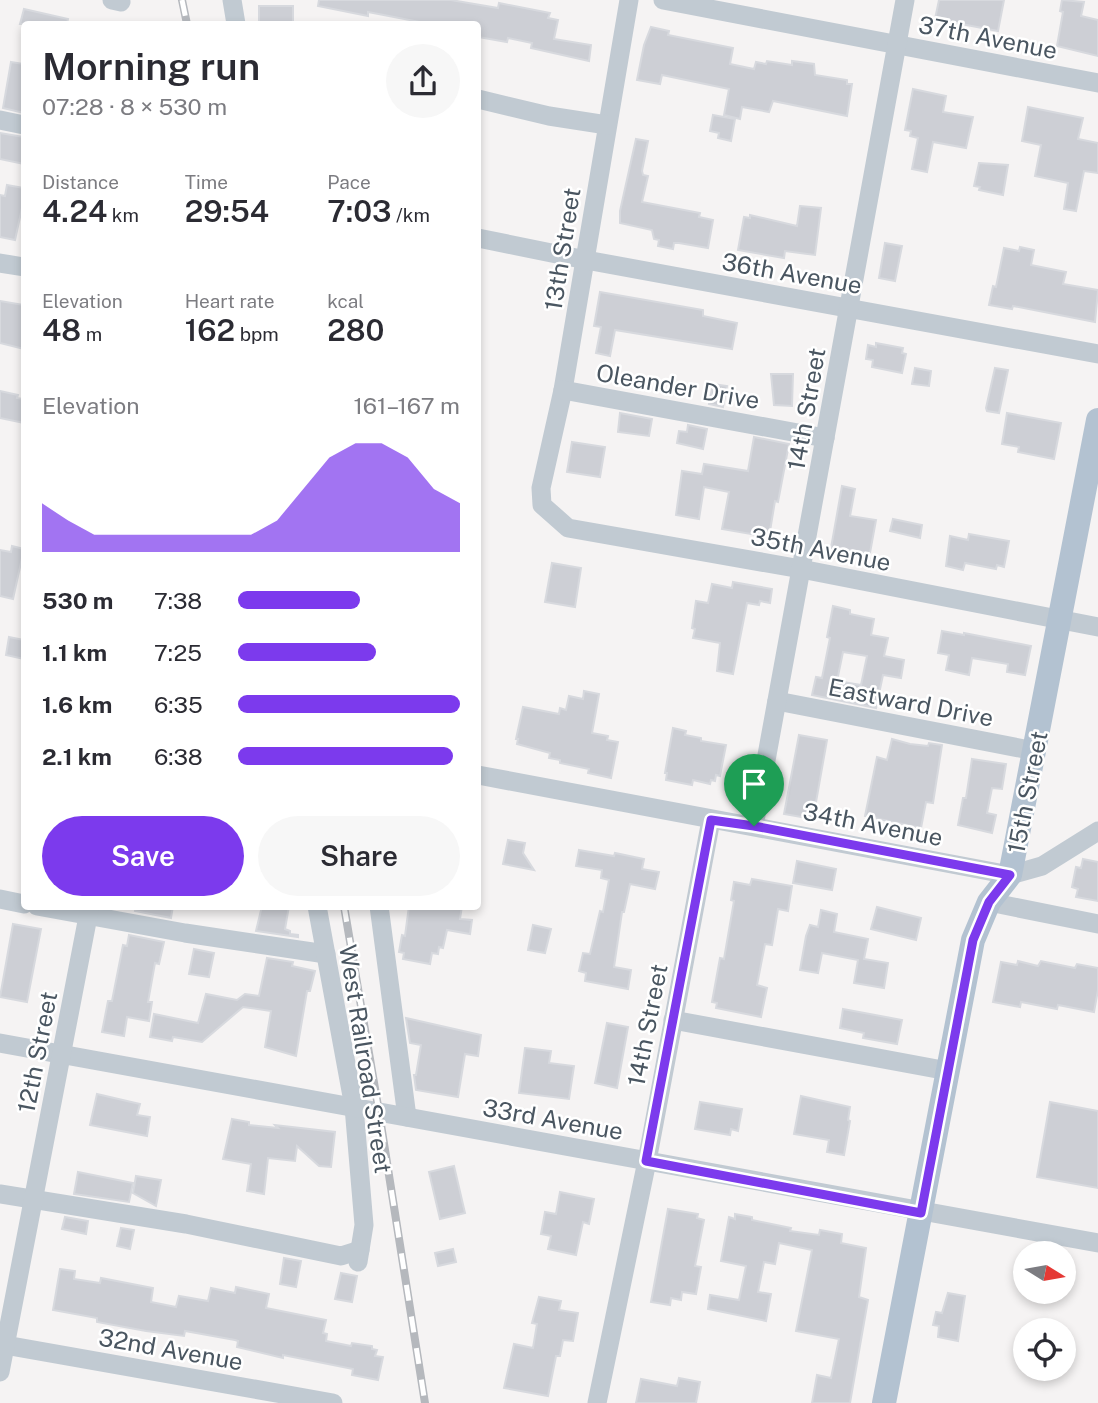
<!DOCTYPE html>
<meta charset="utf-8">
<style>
:root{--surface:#fff;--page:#f7f7f7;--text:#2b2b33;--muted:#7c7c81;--accent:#7c3aed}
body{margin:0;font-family:"Public Sans",sans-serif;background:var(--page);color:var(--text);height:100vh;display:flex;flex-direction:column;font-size:26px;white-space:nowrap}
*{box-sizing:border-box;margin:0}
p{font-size:23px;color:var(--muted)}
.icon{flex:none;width:38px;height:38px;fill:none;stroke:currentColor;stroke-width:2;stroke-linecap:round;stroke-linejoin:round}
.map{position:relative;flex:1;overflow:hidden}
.side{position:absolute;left:21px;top:21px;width:460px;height:889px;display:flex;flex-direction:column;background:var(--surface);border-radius:7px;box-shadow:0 4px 10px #0003}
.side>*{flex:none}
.needle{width:46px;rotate:101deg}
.buttons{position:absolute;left:1013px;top:1241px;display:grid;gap:14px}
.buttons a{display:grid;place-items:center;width:63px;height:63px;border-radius:50%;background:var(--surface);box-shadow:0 4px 10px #0003;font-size:35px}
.pin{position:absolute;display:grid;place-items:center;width:60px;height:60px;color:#fff;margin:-72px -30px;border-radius:50% 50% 50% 0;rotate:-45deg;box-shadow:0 0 7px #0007}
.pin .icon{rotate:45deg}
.round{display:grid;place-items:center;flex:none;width:74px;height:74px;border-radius:37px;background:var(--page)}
.head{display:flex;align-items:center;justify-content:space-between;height:119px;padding:0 21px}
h1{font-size:38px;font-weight:600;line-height:52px}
.stats{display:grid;grid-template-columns:repeat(3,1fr);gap:10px;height:119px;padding:7px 21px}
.stats div{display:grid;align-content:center}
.stats b{font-size:30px;font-weight:600}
.stats small{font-size:19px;font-weight:400}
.stats p{font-size:19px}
.chart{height:196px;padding:14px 21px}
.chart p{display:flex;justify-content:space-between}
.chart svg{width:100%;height:126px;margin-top:7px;fill:var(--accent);opacity:.7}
.primary-button{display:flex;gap:14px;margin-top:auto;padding:14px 21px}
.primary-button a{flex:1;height:80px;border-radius:42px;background:var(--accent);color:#fff;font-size:28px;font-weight:600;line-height:80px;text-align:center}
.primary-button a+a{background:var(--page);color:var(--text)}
ul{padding:0 21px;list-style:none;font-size:23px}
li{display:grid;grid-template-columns:112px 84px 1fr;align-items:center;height:52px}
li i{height:18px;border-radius:9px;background:var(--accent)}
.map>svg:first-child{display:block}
.building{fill:#cdcfd5;stroke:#d7d9de;stroke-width:2;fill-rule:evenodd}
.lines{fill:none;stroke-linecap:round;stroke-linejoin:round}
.minor{stroke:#c1cad2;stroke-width:19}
.major{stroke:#b3c2d1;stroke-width:24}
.rail-casing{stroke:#b5b8bd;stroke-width:8}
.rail{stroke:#fff;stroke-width:5;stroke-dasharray:16;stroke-linecap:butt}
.route-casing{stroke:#fff;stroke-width:14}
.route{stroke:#7c3aed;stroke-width:9}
.labels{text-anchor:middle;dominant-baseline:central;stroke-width:5;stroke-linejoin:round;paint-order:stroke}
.street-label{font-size:24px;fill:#4a5661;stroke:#fff}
</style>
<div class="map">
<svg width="1098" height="1403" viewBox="0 0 1098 1403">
<rect width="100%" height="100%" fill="#f5f3f3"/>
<g class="building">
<path d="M319 0H451L498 8 499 3 550 13 548 18 558 20 554 39 591 45 589 61 531 48 532 43 508 38 507 42 478 37V24H420V22L368 12V16L318 6Z"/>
<path d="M939 0H1004L998 31 935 19Z"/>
<path d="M1062 0 1084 2 1081 16 1098 20V56L1057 46 1063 12 1060 11Z"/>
<rect x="259" y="6" width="34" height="18"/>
<path d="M24 9 68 19 67 24H20Z"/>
<path d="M651 27 669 31 668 35 733 48 730 64 754 69 756 62 766 64 767 61 792 65V61L814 64 815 75 847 80V84H852L847 116 773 101 769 112 742 107 740 119 724 115 729 89 662 75 660 84 637 80 644 45Z"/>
<path d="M11 62 24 64V113L3 108Z"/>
<path d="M913 89 946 96 943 112 973 117 966 148 933 142 927 172 912 169 918 138 910 136 911 131 905 130Z"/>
<path d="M1028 107 1083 118 1078 139 1098 143V173L1084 171 1076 211 1064 209 1068 183 1035 176 1041 145 1022 141Z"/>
<path d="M713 115 735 119 731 141 718 138 719 133 710 131Z"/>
<path d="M0 133 24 137V164L0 159Z"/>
<path d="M636 139 648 141 642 171 643 175 648 176 642 202 700 213 699 217 713 220 708 248 679 243H674L673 249 658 246 659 240 654 239 652 230 620 223V211Z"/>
<path d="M979 163 1008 165 1003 195 979 190 980 187 974 186Z"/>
<path d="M7 185 24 188V199L15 240 0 237V195L5 196Z"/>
<path d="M800 206 821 208 815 255 785 251 784 258 738 250 744 217 750 218V215L797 226Z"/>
<path d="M885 243 902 246 895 281 879 278Z"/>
<path d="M1020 247 1034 250 1031 265 1066 272 1063 284 1098 290 1095 322 1013 306 1012 309 989 305 993 286 996 287 1004 248 1019 251Z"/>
<path d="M600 292 703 310V316L737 323 732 349 615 330 610 356 596 353 601 327 594 326Z"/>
<path d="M0 301 24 305V349L0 343Z"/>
<path d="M876 343 903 348 902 353 906 354 902 373 872 367 873 360 866 359 868 345 876 347Z"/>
<path d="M915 368 931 371 929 386 912 384Z"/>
<path d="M995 368 1008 370 999 413 987 411 986 408Z"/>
<path d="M771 374H793L792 406 774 405Z"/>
<path d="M713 384 727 386 723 407 709 404Z"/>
<path d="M0 391 18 395 17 398 24 399V423L0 418Z"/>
<path d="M620 413 652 419 649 436 618 432Z"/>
<path d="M1007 413 1061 423 1054 459 1018 452 1019 447 1002 444Z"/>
<path d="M688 425 707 429 703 449 677 443 679 431 687 432Z"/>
<path d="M754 437 789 444 778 502 775 501 769 537 722 529 729 492 704 487 699 519 676 515 682 471 702 474 704 464 748 471Z"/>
<path d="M572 442 605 447 600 477 567 472Z"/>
<path d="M842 486 855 489 850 516 876 520 870 553 831 548Z"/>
<path d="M893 519 922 525 920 538 890 531Z"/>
<path d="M969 534 1009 541 1004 567 997 565 996 569 965 563 963 570 946 566 950 536 968 540Z"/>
<path d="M12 546 24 549 13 599 0 596V550L11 552Z"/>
<path d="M552 563 581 568 575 607 545 602Z"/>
<path d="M733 582 772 589 770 603 760 601 759 605 747 603 733 674 717 671 720 643 693 638 695 629 692 628 696 601 708 603 712 584 732 588Z"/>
<path d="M833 606 850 610V614L874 619 871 635 888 638 884 656 904 660 901 678 883 675 876 708 812 695 816 677 822 678 830 638 827 637ZM843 652 867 656 861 685 837 681Z"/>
<path d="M942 631 964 635V633L1031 646 1025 675 1007 672 1008 664 972 658 969 675 946 670 949 655 938 653Z"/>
<path d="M9 637 24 640V659L6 655Z"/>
<path d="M584 691 599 694 592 733 608 736 607 740 618 742 611 778 588 773 589 769 560 763V760L549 758 550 753 517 744 518 739H516L523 707 559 714 560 708 566 710 569 696 583 699Z"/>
<path d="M673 728 686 731 685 735 701 738V741L726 745 720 776 716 775 715 781 711 780 710 784 693 780 692 785 666 780 667 773H665Z"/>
<path d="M799 735 827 740 813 819 784 814Z"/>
<path d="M892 739 910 744 928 746 929 743 942 745 933 803 926 802 921 828 865 816 877 757 887 760Z"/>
<path d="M972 759 1006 764 1002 789 992 788 987 813 996 815 992 833 958 825 963 798H966Z"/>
<path d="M508 840 525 843 523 853 534 870 503 864Z"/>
<path d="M579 850 614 856 615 853 644 859 642 869 659 872 655 889 630 884 624 912H622L614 967 631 970 628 989 585 981 586 973 579 971 583 953 590 954 600 911 603 912 609 880 601 878 602 870 576 866Z"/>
<path d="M1083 859 1098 862V901L1076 897 1078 889 1072 887 1076 867 1081 868Z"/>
<path d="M797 861 836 869 832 890 793 883Z"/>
<path d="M752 879 792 886 788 911 778 909 772 945 765 944 757 985 767 988 761 1017 716 1008 717 1003 712 1002 720 958 724 959 734 901 731 900 734 882 750 885Z"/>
<path d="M136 906H173L171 918 135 911Z"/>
<path d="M262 906H289L285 929 290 931V934L298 935V937L256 931Z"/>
<path d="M409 906H462L460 919 472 920 470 934 447 930 443 948 439 947 438 954 432 953 430 964 403 959 404 953 399 952 402 935 405 936Z"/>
<path d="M877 907 921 918 916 940 871 929Z"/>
<path d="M821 910 837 914 834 932 868 939 864 959 888 963 884 988 854 983 858 960 822 953 818 973 800 970 806 936 810 925 818 927Z"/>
<path d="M13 924 41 929 27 1002 0 997Z"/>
<path d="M533 925 551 929 545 953 528 950Z"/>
<path d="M129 935 164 942 159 964 155 963 148 1002H152L149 1021 127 1017 124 1036 102 1032 108 1001H112L123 945 127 946Z"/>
<path d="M194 949 214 953 209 977 189 974Z"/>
<path d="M267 958 293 962 292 966 315 971 310 991H307L296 1056 265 1047 271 1011 243 1007 202 1042 173 1037 172 1041 150 1037 154 1014 198 1023 206 994 237 1000 245 994 259 996Z"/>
<path d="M1018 961 1038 966 1041 961 1075 968 1077 964 1098 968V990L1094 1012 1058 1005 1057 1009 1021 1002 1020 1007 993 1002 1001 962 1017 965Z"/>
<path d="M843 1009 902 1020 897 1044 863 1038 864 1033 840 1028Z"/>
<path d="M406 1018 481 1035 478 1056 465 1054 458 1097 416 1090 414 1075H416L421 1045 410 1043Z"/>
<path d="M607 1023 628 1027 617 1088 595 1083Z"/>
<path d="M525 1048 551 1051 549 1063 574 1066 569 1099 519 1093Z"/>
<path d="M97 1094 140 1104 137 1115 150 1117 147 1136 90 1125Z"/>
<path d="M801 1096 850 1107 848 1120 850 1121 844 1155 827 1152 829 1140 794 1134Z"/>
<path d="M700 1102 742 1109 738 1131 731 1129 730 1135 695 1129Z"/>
<path d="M1050 1102 1098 1111V1188L1037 1177Z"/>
<path d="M232 1119 249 1122V1125L278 1128 275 1125 335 1132 331 1167 319 1166 297 1146 295 1161 268 1158 264 1194 247 1191 251 1164 223 1159Z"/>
<path d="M454 1166 465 1213 440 1219 429 1172Z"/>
<path d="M78 1172 133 1183 129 1202 74 1194Z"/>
<path d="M136 1176 161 1180 156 1206 133 1193Z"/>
<path d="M560 1192 594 1199 589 1224 583 1222 576 1255 548 1249 551 1236 541 1234 545 1212 556 1214Z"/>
<path d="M668 1209 698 1214 697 1218 704 1220 695 1266 701 1267 696 1294 682 1292 681 1300 671 1298 670 1305 651 1302Z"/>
<path d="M735 1214 752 1217V1220L791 1228 790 1231 819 1235 820 1230 842 1234 841 1243 866 1248 859 1297 868 1300 850 1403H812L817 1375 831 1378 839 1339 796 1331 812 1250 779 1243 775 1264 764 1262 758 1292 771 1294 766 1321 708 1309 710 1295 739 1300 746 1266 721 1261 729 1217 735 1219Z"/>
<path d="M65 1217 88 1221 86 1234 62 1229Z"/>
<path d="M121 1228 134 1230 130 1249 117 1246Z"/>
<path d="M453 1249 456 1262 438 1266 435 1253Z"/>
<path d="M284 1258 301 1261 296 1287 280 1284Z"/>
<path d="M60 1269 75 1271 74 1279 100 1283 101 1278 153 1288 151 1302 176 1307 179 1296 208 1301 211 1288 235 1293 236 1287 269 1294 266 1308 326 1320 323 1333 327 1334 326 1341 351 1346 352 1343 372 1346V1349L377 1350 375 1356 383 1357 378 1380 352 1375 353 1369 283 1355V1358L237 1347 238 1341 235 1340 185 1331 184 1336 146 1331 97 1322V1318L53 1310Z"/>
<path d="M341 1273 357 1276 352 1302 335 1299Z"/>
<path d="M948 1293 965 1296 958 1341 938 1337 939 1326 933 1325 936 1312 942 1313Z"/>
<path d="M539 1297 561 1301 559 1310 578 1313 573 1341 563 1340 560 1356H556L548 1396 504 1388 514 1344 533 1348 537 1324 532 1323Z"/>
<path d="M679 1378 700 1382 696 1403H636L641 1379 677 1386Z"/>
</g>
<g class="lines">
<g class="minor">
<path d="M112 0 121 2"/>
<path d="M232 0 236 24"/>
<path d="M629 0 563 390 541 488 542 505 568 528 801 569 1098 627"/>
<path d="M663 0 1098 83"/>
<path d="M478 99 549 116 607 125"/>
<path d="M0 120 24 125"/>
<path d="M478 238 586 260 1098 354"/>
<path d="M0 263 24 267"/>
<path d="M563 390 825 438"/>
<path d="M777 701 1035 751"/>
<path d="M478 775 1010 875 1042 866 1098 831"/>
<path d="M754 826 905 0"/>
<path d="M0 899 24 904"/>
<path d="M989 902 1098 924"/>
<path d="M37 906 185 933 326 954"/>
<path d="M317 906 354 1107 364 1225 358 1262"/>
<path d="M379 906 407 1117"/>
<path d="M673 1020 948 1071"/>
<path d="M0 1043 1098 1243"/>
<path d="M0 1194 186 1224 341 1256 360 1250"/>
<path d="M0 1344 333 1403"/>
<path d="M0 1372 90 906"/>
<path d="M597 1403 647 1161 711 820"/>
</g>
<path class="major" d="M884 1403 973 940 989 902 1010 875 1098 420"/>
<g class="rail-casing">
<g id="rail">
<path d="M182 0 187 24"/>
<path d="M344 906 379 1112 425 1403"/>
</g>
</g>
<use href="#rail" class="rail"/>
</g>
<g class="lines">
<g class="route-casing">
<path id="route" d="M711 820 754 826 1010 875 989 902 973 940 921 1213 646 1161Z"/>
</g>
<use href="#route" class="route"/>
</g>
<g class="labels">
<g class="street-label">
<text transform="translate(988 37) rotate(11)">37th Avenue</text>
<text transform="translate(562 249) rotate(-81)">13th Street</text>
<text transform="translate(792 273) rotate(10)">36th Avenue</text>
<text transform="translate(678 386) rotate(10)">Oleander Drive</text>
<text transform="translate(806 409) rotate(-80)">14th Street</text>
<text transform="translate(821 549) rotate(11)">35th Avenue</text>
<text transform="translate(911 702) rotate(11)">Eastward Drive</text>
<text transform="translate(1027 792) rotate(-79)">15th Street</text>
<text transform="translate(873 824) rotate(11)">34th Avenue</text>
<text transform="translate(647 1025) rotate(-79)">14th Street</text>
<text transform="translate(37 1052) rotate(-79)">12th Street</text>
<text transform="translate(366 1059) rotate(81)">West Railroad Street</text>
<text transform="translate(553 1119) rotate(10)">33rd Avenue</text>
<text transform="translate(171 1349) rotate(10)">32nd Avenue</text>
</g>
</g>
</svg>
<div class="buttons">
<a><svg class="needle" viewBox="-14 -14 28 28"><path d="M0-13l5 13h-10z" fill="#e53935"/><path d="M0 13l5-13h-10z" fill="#7c7c81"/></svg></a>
<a><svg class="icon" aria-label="locate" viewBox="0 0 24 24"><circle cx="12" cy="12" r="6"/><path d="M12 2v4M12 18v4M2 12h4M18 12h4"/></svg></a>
</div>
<div class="pin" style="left:754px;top:826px;background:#1e9e55"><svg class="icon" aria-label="arrive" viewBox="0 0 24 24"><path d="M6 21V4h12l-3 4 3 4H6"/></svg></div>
<section class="side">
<div class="head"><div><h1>Morning run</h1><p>07:28 · 8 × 530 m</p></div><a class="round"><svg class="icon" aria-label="share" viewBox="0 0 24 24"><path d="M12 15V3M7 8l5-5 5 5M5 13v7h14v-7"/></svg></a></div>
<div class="stats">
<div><p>Distance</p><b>4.24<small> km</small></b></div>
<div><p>Time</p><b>29:54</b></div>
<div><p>Pace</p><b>7:03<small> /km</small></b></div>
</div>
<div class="stats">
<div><p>Elevation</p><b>48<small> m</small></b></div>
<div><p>Heart rate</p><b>162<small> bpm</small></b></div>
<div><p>kcal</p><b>280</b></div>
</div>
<div class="chart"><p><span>Elevation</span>161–167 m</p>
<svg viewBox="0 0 160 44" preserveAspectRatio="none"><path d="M0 44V27L10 33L20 38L30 38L40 38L50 38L60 38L70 38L80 38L90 33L100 22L110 11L120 6L130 6L140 11L150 22L160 27V44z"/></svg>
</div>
<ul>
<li><b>530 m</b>7:38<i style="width:55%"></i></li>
<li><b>1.1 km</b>7:25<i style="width:62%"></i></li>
<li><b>1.6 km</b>6:35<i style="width:100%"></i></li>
<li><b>2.1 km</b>6:38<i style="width:97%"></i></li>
</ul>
<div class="primary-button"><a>Save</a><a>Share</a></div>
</section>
</div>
